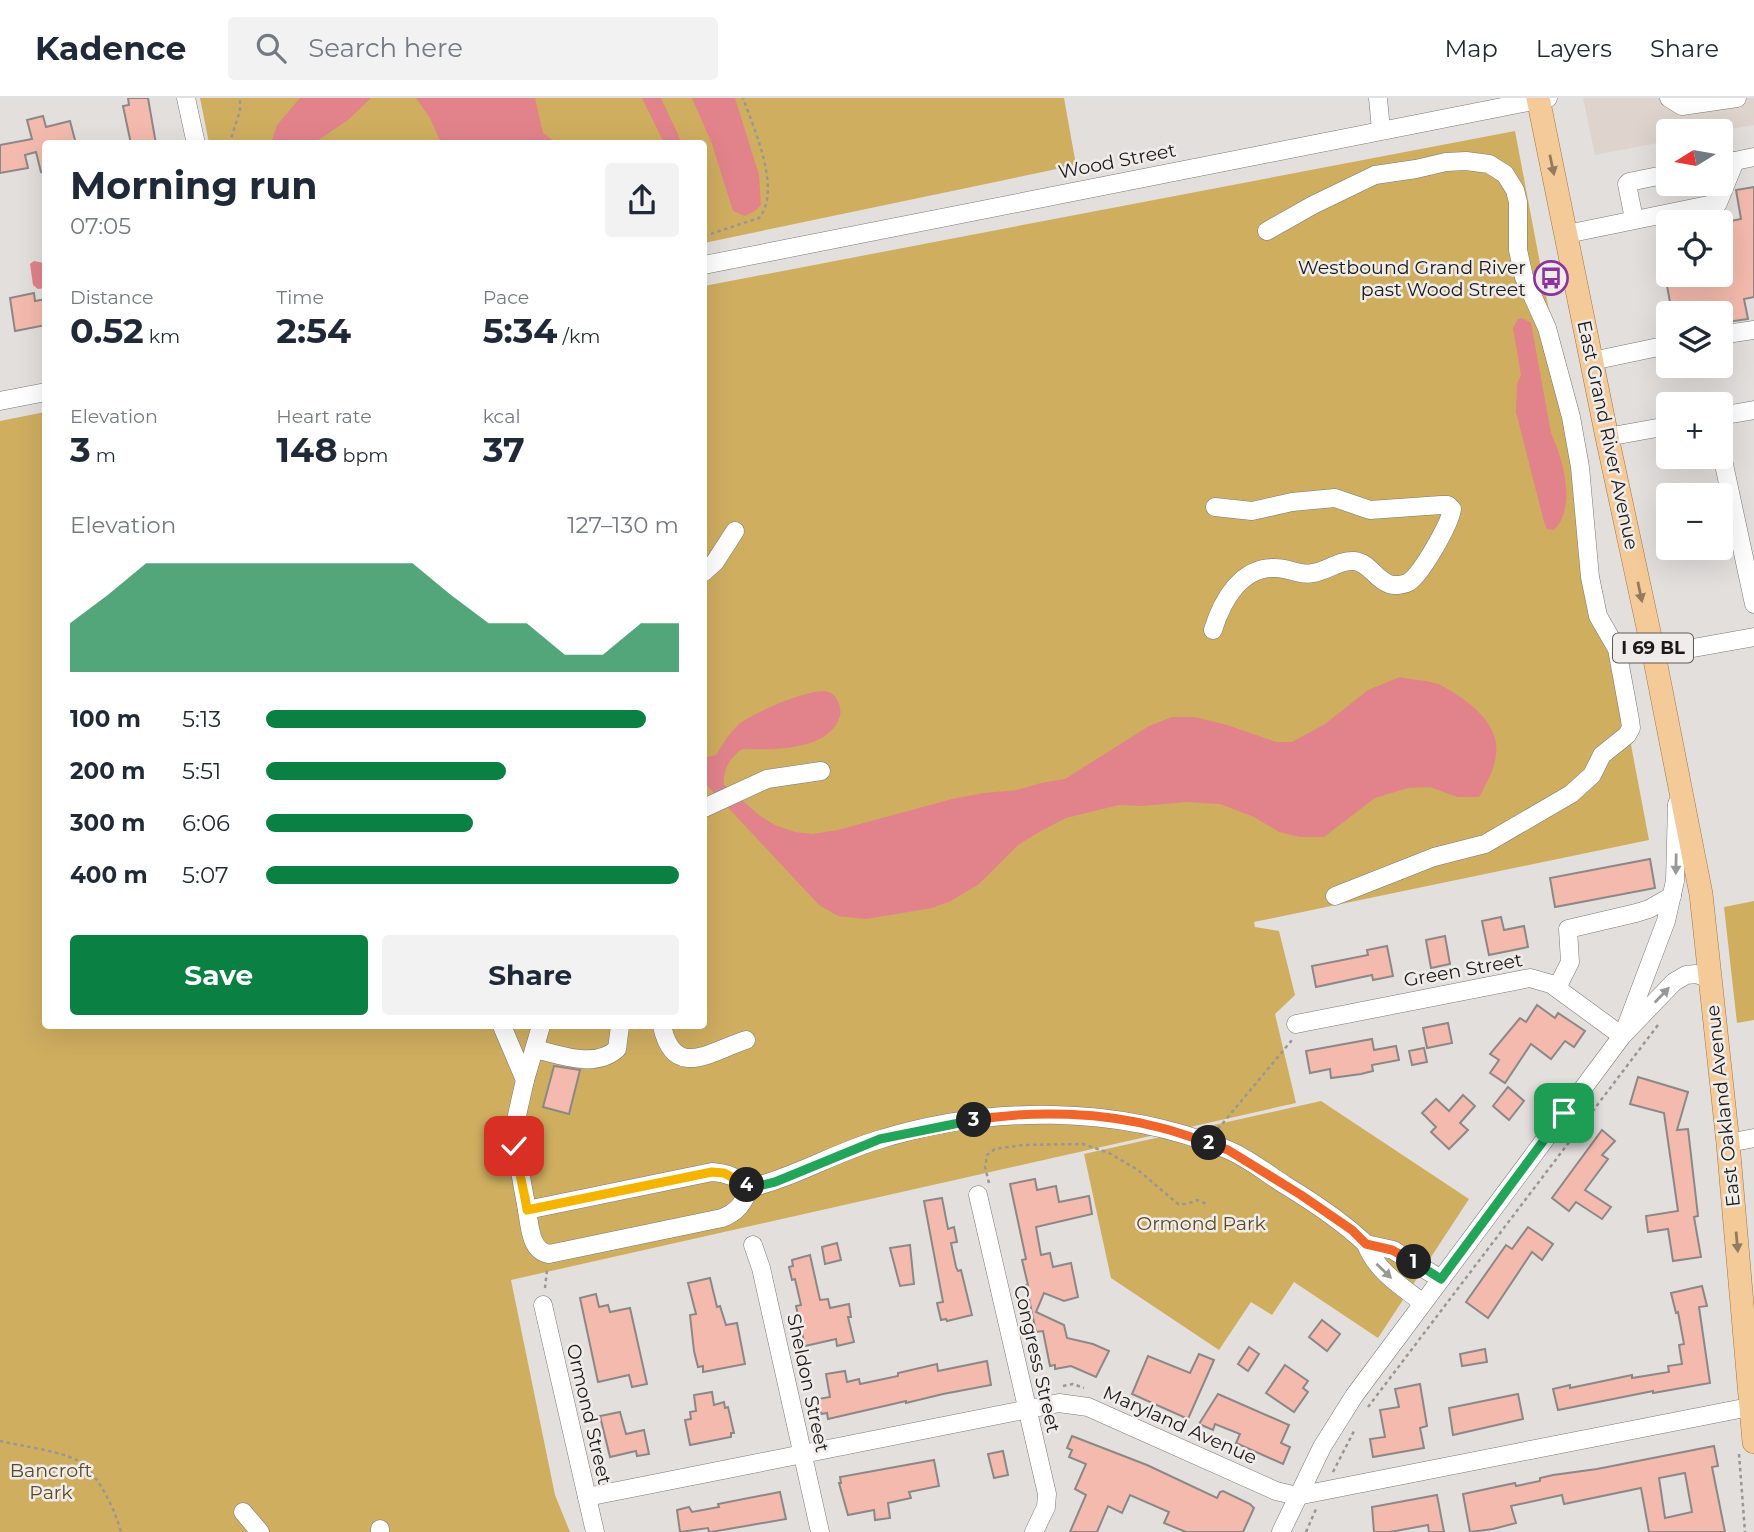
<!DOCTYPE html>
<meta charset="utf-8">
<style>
:root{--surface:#fff;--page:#f2f2f3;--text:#1f2937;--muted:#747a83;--line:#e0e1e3;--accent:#0b8043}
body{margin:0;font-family:Montserrat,sans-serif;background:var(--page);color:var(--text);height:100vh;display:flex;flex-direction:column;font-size:26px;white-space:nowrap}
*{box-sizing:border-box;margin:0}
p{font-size:23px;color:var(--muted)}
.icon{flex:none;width:38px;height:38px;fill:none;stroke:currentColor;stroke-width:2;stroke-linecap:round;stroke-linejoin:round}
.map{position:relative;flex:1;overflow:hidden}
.side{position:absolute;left:42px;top:42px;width:665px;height:889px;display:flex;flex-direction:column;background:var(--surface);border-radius:7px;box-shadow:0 7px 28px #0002}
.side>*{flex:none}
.needle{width:46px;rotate:259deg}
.tools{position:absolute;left:1656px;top:21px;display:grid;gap:14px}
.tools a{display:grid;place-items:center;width:77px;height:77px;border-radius:7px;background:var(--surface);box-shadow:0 7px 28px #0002;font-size:35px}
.pin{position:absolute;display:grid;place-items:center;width:60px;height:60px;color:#fff;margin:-30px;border-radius:14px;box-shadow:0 4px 10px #0006}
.km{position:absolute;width:35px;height:35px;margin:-18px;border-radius:50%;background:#222;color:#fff;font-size:19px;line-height:35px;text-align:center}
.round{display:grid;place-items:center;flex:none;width:74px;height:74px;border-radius:7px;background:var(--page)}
.summary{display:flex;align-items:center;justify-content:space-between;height:119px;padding:0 28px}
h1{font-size:38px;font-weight:700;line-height:52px}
.figures{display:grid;grid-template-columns:repeat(3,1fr);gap:10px;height:119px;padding:7px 28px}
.figures div{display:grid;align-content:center}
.figures b{font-size:35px;font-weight:700}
.figures small{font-size:19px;font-weight:400}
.figures p{font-size:19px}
.chart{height:196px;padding:14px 28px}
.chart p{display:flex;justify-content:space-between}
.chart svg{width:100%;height:126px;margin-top:7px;fill:var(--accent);opacity:.7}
.button{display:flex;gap:14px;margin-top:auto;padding:14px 28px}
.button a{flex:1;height:80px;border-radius:7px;background:var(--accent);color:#fff;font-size:28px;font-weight:700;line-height:80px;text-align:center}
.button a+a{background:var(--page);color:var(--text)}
ul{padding:0 28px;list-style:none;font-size:23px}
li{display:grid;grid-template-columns:112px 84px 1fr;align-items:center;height:52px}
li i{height:18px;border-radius:9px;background:var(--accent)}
header{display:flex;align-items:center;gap:42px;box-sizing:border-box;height:98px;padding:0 35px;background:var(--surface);border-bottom:2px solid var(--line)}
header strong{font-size:33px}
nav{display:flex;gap:38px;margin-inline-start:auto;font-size:24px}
.search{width:490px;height:63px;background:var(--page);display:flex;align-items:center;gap:18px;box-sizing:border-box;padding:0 24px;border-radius:7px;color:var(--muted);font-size:26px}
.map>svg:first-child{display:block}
.built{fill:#ded3cd}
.green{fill:#cfae60}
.water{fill:#e2838b}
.building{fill:#f4baad;stroke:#8c8887;stroke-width:2;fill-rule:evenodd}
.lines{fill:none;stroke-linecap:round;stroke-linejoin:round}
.minor-casing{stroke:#7b7876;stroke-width:19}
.major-casing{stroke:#a3763f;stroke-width:24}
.path{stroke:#999694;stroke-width:2.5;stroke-dasharray:3.5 3.5;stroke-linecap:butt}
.minor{stroke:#fff;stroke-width:18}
.major{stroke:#f4ca98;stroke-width:23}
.oneway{fill:#937b5f}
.oneway2{fill:#999898}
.split-1-casing{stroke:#fff;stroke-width:14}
.split-2-casing{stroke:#fff;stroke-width:14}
.split-3-casing{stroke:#fff;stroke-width:14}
.split-4-casing{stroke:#fff;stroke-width:14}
.split-5-casing{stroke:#fff;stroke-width:14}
.split-6-casing{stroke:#fff;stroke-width:14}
.split-1{stroke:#22a559;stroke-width:9}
.split-2{stroke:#f0652b;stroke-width:9}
.split-3{stroke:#f0652b;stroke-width:9}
.split-4{stroke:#22a559;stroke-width:9}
.split-5{stroke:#f5b400;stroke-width:9}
.split-6{stroke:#f5b400;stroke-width:9}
.labels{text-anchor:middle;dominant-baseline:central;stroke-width:5;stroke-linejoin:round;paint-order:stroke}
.shield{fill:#f0ecea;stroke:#5c5a58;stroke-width:2}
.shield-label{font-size:18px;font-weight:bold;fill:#1c1b1a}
.street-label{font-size:19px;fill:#1c1b1a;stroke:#f0ecea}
.poi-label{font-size:19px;fill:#1c1b1a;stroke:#f0ecea;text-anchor:end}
.park-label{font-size:19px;fill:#5c4c26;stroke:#f0ecea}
</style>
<header>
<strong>Kadence</strong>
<div class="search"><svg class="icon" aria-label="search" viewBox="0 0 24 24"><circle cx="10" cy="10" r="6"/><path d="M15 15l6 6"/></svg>Search here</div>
<nav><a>Map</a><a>Layers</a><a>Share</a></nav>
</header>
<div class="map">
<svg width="1754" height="1434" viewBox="0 0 1754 1434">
<rect width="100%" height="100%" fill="#e3dfdd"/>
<path class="built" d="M1583 0H1754V27L1719 33H1668V43L1595 57Z"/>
<g class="green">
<path d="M200 0H1064L1076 67 704 145V46L209 45Z"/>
<path d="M1515 33 1649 742 1254 824 1255 829 1279 833 1295 897 1275 916 1296 1005 511 1182 555 1397 570 1434H0V323L45 314 46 928H704V188Z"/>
<path d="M1754 803V922L1737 925 1724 809Z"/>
<path d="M1321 1003 1469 1101 1378 1240 1294 1184 1272 1217 1251 1204 1219 1252 1111 1180 1084 1056Z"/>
</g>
<g class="water">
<path d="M300 0H371L348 22 314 45H271L277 27Z"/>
<path d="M416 0H535L543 35 557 45H441L430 20Z"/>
<path d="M642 0H661L682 45H664Z"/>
<path d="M692 0H735L759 77 761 107 755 113 745 118 733 113 712 46Z"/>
<path d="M34 163 44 165V190L38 191 33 187 30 166Z"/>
<path d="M1522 220 1531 225 1551 335C1563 361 1577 409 1554 432L1547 431 1544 424 1516 314 1517 286 1521 277 1513 230 1518 221Z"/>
<path d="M1400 579C1412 582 1427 582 1438 586 1449 591 1461 599 1471 607 1506 637 1501 661 1479 699H1457L1430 689 1408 690 1375 700 1324 739H1300L1279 734 1254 719 1220 706 1186 704 1141 708 1119 707 1066 720 1041 733 1018 747 979 786 951 803 932 810 866 821 838 818 819 807 704 684V660L716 657C722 648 729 635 738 627 750 616 817 586 831 595 838 599 842 611 840 618 830 653 772 652 742 651 729 661 723 671 724 687L759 717 775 727 795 734 812 736 838 732 952 701 984 695 1017 692 1041 685 1065 681 1149 628 1172 619H1195L1227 627 1276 644H1292L1325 626 1368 592Z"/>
</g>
<g class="building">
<path d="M128 0H148L156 46H131L123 8 129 7Z"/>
<path d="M43 18 46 29 70 23 76 46H46V73L41 74 36 54 25 57 28 70 0 75V47L32 41 27 22Z"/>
<path d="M1754 89V199L1744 201 1748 221 1720 225V215H1672L1665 177H1720V125L1741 121 1736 92Z"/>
<path d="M34 195 35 203 46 201V227L15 233 10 200Z"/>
<path d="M1650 761 1655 790 1555 809 1550 780Z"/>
<path d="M1501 819 1504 832 1524 828 1528 849 1489 857 1482 823Z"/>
<path d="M1445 838 1450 866 1431 870 1426 842Z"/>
<path d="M1387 848 1393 878 1373 882 1372 877 1316 889 1312 868 1368 857 1367 852Z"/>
<path d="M1537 907 1555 920 1558 915 1585 933 1574 949 1565 943 1551 961 1531 946 1505 985 1490 975 1499 962 1490 956 1520 920 1526 924Z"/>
<path d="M1448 925 1452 945 1427 950 1423 930Z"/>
<path d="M1372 941 1374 952 1396 948 1399 962 1372 967 1373 973 1361 976 1331 980 1330 971 1310 975 1306 953Z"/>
<path d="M1424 950 1427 964 1412 967 1409 953Z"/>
<path d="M554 968 580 972 569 1016 543 1009Z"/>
<path d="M1638 979 1688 994 1677 1032 1688 1031 1698 1118 1694 1119 1701 1159 1673 1163 1668 1131 1648 1134 1646 1118 1678 1113 1664 1015 1630 1006Z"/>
<path d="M1508 989 1524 1003 1509 1022 1493 1008Z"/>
<path d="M1463 997 1475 1008 1460 1025 1468 1032 1449 1051 1431 1034 1436 1029 1422 1015 1436 1001 1449 1013Z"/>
<path d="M1602 1032 1615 1043 1602 1057 1608 1061 1585 1092 1611 1109 1602 1121 1576 1104 1569 1113 1552 1100Z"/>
<path d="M1035 1081 1037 1092 1056 1088 1059 1104 1089 1098 1092 1116 1036 1129 1041 1157 1050 1155 1053 1169 1071 1165 1078 1199 1064 1203 1044 1195 1036 1214 1064 1227 1067 1240 1093 1246 1109 1253 1096 1279 1071 1268 1055 1271V1267L1050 1268 1043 1233 1036 1234 1026 1187H1028L1022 1162 1026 1161 1010 1086Z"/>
<path d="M942 1100 948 1131 954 1129 957 1144 951 1145 956 1169 958 1173 961 1172 972 1217 947 1223 946 1221 941 1222 937 1205 943 1204 924 1103Z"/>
<path d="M1528 1129 1553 1146 1542 1162 1532 1154 1488 1220 1466 1204 1506 1147 1512 1151Z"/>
<path d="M837 1145 841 1162 825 1166 822 1149Z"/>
<path d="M910 1147 914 1186 900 1188 890 1150Z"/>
<path d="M810 1157 820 1202 828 1201 830 1210 849 1206 851 1219H848L854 1244 837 1248 836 1241 805 1248 796 1208 801 1207 795 1181 792 1182 789 1169 793 1168 792 1162Z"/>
<path d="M710 1180 717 1209 720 1208 726 1227 737 1225 745 1266 703 1274V1268L698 1269 694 1253 690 1217 696 1216 688 1185Z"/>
<path d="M1702 1188 1707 1208 1699 1209 1710 1285 1653 1295V1293L1558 1312 1553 1291 1570 1287V1290L1632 1277V1280L1669 1274 1668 1268 1682 1266 1679 1247 1684 1246 1678 1214 1676 1215 1671 1195Z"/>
<path d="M596 1196 599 1209 608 1207 610 1214 630 1210 647 1286 632 1289 629 1277 598 1284 580 1200Z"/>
<path d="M1322 1222 1340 1236 1327 1253 1309 1239Z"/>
<path d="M1249 1249 1259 1256 1248 1273 1238 1266Z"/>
<path d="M1485 1251 1487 1264 1462 1268 1460 1256Z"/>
<path d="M1199 1256 1214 1262 1188 1321 1132 1296 1148 1258 1190 1275Z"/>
<path d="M987 1263 991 1287 943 1296 906 1305V1303L828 1321 827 1315 821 1316 818 1301 830 1299 826 1276 845 1273 847 1284 859 1281 860 1286 898 1278V1275L937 1266 938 1273Z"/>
<path d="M1285 1267 1308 1283 1303 1290 1308 1294 1294 1314 1266 1295Z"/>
<path d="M1420 1286 1427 1328 1420 1330 1424 1350 1373 1359 1370 1341 1385 1339 1380 1312 1399 1309 1395 1291Z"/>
<path d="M712 1294 714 1307 724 1304 725 1310 728 1309 734 1335H731V1339L690 1347 685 1322 691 1321 690 1314 696 1313 694 1297Z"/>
<path d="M1218 1296 1289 1327 1281 1345 1290 1349 1283 1366 1236 1345 1240 1336 1215 1326 1213 1332 1199 1326Z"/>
<path d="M1518 1296 1523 1321 1453 1337 1449 1310Z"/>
<path d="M620 1314 626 1336 644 1332 649 1356 637 1358 636 1353 610 1359 600 1318Z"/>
<path d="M1072 1338 1147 1367 1217 1400 1220 1394 1223 1393 1250 1406 1254 1410 1243 1434H1186L1164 1425 1169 1414 1130 1397 1122 1415 1108 1408 1097 1434H1070L1086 1397 1075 1391 1086 1366 1069 1359 1072 1352 1067 1350Z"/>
<path d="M1714 1348 1718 1368 1712 1369 1725 1434H1649L1641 1390 1564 1406 1562 1397 1511 1408 1516 1425 1493 1431 1470 1434 1463 1396 1515 1385 1516 1388 1540 1383V1380L1553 1377 1597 1371ZM1685 1375 1692 1414 1665 1420 1659 1380Z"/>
<path d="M1003 1353 1008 1377 994 1380 988 1356Z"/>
<path d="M934 1362 939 1388 909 1394 911 1400 888 1405 890 1420 875 1422 874 1412 848 1417 839 1385H841L840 1379Z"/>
<path d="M780 1394 786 1421 711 1434H709L708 1430 680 1434 677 1412 689 1409 692 1414 719 1409 718 1406Z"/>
<path d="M1437 1397 1444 1434H1429L1428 1427 1390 1434H1374L1372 1409Z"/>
</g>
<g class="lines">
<g class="minor-casing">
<g id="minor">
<path d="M186 0 196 46"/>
<path d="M1378 0 1381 32"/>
<path d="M1669 0 1682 8 1737 0"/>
<path d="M1720 66 1754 59"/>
<path d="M1634 121 1627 86 1629 84 1668 76"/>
<path d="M1267 133 1313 107 1375 77 1416 71 1446 64 1466 63 1489 66 1505 76 1515 92 1518 104V152L1524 179 1547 230 1571 319 1580 369 1590 479 1598 518 1617 551 1630 622 1631 630 1627 637 1602 657 1592 677 1571 696 1485 746 1434 759 1335 798"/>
<path d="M1567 136 1718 105 1735 63"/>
<path d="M704 167 1548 0"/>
<path d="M1720 237 1754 232"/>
<path d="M1592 263 1668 247"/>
<path d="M0 303 46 294"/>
<path d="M1720 318 1754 312"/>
<path d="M1607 339 1668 328"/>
<path d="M1720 348 1754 506"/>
<path d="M704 474 715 464 735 433"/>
<path d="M1213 532C1222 503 1241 468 1276 470 1289 470 1300 478 1313 475 1327 473 1339 462 1354 463 1369 464 1375 481 1389 486 1395 488 1404 487 1409 484 1422 475 1450 426 1452 411L1448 407H1441L1370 412 1335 400 1292 404 1252 413 1215 409"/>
<path d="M1654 557 1754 539"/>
<path d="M704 710 767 681 821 673"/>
<path d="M1557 890 1570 864 1568 831 1636 815 1649 811 1672 798"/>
<path d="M1296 926 1530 880 1551 886 1622 938"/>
<path d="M502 928 525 982"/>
<path d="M541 928 525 982 513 1035 527 1112 712 1074C728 1075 738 1080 750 1090 795 1079 834 1055 878 1042 991 1007 1116 1007 1226 1051 1247 1059 1266 1075 1285 1087 1313 1104 1342 1123 1366 1146"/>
<path d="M662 928C674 983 711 953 746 942"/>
<path d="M1626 929 1666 823 1675 783 1677 706"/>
<path d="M535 951C561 957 594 971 617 951L620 928"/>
<path d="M1728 1045 1754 1040"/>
<path d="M978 1097 1047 1396 1046 1409 1034 1434"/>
<path d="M527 1112C530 1128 530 1153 549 1156L722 1120C738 1114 743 1105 750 1090"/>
<path d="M753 1147 761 1170 820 1434"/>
<path d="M1423 1205C1401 1188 1376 1173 1366 1146L1393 1152 1441 1181"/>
<path d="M543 1207 595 1434"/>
<path d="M587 1399 1059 1305 1088 1309 1276 1393 1297 1398 1754 1308"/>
<path d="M243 1414 260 1434"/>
<path d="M380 1434V1431"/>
<path d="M1281 1434 1322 1349 1354 1298 1622 938 1674 884 1686 877 1696 876 1711 881"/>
</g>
</g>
<g class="major-casing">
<path id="major" d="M1538 0 1607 339 1654 557 1701 796 1728 1045 1754 1344"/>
</g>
<g class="path">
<path d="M229 46 240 13V0"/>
<path d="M704 138 759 120C782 92 754 31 743 0"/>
<path d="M1218 1031 1292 942"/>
<path d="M989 1085 985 1069 987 1057 995 1051 1022 1047 1083 1046 1109 1055 1138 1072 1178 1106H1187L1197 1102 1207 1106"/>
<path d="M545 1190 547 1172"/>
<path d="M1063 1288 1073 1286 1084 1290"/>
<path d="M1368 1309 1658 927"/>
<path d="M0 1343C20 1348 71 1354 84 1367 100 1381 116 1414 121 1434"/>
<path d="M1739 1356 1745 1434"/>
<path d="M1333 1374 1354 1333"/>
<path d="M1306 1434 1316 1411"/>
</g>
<use href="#minor" class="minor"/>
<use href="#major" class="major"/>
</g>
<defs><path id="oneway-solid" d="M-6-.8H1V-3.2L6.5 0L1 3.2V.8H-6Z" transform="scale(1.75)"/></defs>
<g class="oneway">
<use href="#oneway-solid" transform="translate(1552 67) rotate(78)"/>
<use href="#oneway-solid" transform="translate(1640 494) rotate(78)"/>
<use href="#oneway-solid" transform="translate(1737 1144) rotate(85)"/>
</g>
<g class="oneway2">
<use href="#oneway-solid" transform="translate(1676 766) rotate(91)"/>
<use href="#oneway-solid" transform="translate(1662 897) rotate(-46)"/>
<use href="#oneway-solid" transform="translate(1384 1173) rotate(44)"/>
</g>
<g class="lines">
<g class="split-1-casing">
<path id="split-1" d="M1414 1164 1441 1181 1564 1015"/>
</g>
<g class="split-2-casing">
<path id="split-2" d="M1209 1045 1228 1052 1301 1097 1352 1132 1366 1146 1392 1152 1414 1164"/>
</g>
<g class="split-3-casing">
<path id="split-3" d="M974 1022C1034 1012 1103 1014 1162 1030 1178 1034 1193 1040 1209 1045"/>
</g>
<g class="split-4-casing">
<path id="split-4" d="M747 1087 750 1090 775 1084 880 1041 974 1022"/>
</g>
<g class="split-5-casing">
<path id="split-5" d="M525 1100 527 1112 712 1074 724 1075 747 1087"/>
</g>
<g class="split-6-casing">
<path id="split-6" d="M514 1048 525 1100"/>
</g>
<use href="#split-1" class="split-1"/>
<use href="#split-2" class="split-2"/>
<use href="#split-3" class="split-3"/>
<use href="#split-4" class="split-4"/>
<use href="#split-5" class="split-5"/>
<use href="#split-6" class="split-6"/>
</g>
<defs>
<g id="bus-ring" transform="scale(1.75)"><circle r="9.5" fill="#f0ecea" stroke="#8d329e" stroke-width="1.5"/><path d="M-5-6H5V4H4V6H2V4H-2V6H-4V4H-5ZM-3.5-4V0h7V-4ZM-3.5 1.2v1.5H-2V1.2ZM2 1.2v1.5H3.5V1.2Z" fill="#8d329e"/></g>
</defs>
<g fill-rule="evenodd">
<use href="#bus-ring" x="1551" y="180"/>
</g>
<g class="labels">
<rect class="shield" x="1613" y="535.5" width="80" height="29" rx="5"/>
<g class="shield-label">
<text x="1653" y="550">I 69 BL</text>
</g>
<g class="street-label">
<text transform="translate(1117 63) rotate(-11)">Wood Street</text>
<text transform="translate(1608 337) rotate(78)">East Grand River Avenue</text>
<text transform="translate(1463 872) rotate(-10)">Green Street</text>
<text transform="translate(1723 1008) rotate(-96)">East Oakland Avenue</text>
<text transform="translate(1037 1261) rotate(77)">Congress Street</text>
<text transform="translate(808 1285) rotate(78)">Sheldon Street</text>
<text transform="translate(589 1316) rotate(77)">Ormond Street</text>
<text transform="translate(1180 1327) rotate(24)">Maryland Avenue</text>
</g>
<g class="poi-label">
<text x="1526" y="169">Westbound Grand River<tspan x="1526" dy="22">past Wood Street</tspan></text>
</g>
<g class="park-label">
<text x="1201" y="1125">Ormond Park</text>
<text x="51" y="1372">Bancroft<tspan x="51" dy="22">Park</tspan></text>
</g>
</g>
</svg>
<div class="tools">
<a><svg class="needle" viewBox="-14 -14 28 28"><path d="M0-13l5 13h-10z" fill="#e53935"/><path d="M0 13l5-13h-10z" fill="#747a83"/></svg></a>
<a><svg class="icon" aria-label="locate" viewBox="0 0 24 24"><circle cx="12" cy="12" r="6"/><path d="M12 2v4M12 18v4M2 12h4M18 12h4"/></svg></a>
<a><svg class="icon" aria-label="layers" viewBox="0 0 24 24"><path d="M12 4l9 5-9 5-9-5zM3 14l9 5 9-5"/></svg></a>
<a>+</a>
<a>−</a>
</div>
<div class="pin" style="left:1564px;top:1015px;background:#1e9e55"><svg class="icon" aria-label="arrive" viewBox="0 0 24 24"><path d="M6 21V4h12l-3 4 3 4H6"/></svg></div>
<div class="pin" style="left:514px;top:1048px;background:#d93025"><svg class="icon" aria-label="check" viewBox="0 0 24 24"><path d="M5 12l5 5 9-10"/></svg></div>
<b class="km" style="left:1414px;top:1164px">1</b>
<b class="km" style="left:1209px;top:1045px">2</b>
<b class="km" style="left:974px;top:1022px">3</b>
<b class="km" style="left:747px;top:1087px">4</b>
<section class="side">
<div class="summary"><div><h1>Morning run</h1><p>07:05</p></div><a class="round"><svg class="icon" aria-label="share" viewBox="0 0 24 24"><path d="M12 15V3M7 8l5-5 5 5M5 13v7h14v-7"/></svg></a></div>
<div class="figures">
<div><p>Distance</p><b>0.52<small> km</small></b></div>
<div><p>Time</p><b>2:54</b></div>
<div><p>Pace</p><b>5:34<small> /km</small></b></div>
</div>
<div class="figures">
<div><p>Elevation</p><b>3<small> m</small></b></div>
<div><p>Heart rate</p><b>148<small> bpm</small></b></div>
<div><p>kcal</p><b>37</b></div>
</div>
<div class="chart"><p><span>Elevation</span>127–130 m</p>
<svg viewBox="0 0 160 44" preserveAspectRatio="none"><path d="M0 44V27L10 17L20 6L30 6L40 6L50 6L60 6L70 6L80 6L90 6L100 17L110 27L120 27L130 38L140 38L150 27L160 27V44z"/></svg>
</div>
<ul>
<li><b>100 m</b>5:13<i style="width:92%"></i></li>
<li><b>200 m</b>5:51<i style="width:58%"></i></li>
<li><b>300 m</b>6:06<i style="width:50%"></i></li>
<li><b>400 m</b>5:07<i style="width:100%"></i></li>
</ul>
<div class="button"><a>Save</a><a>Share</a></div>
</section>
</div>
